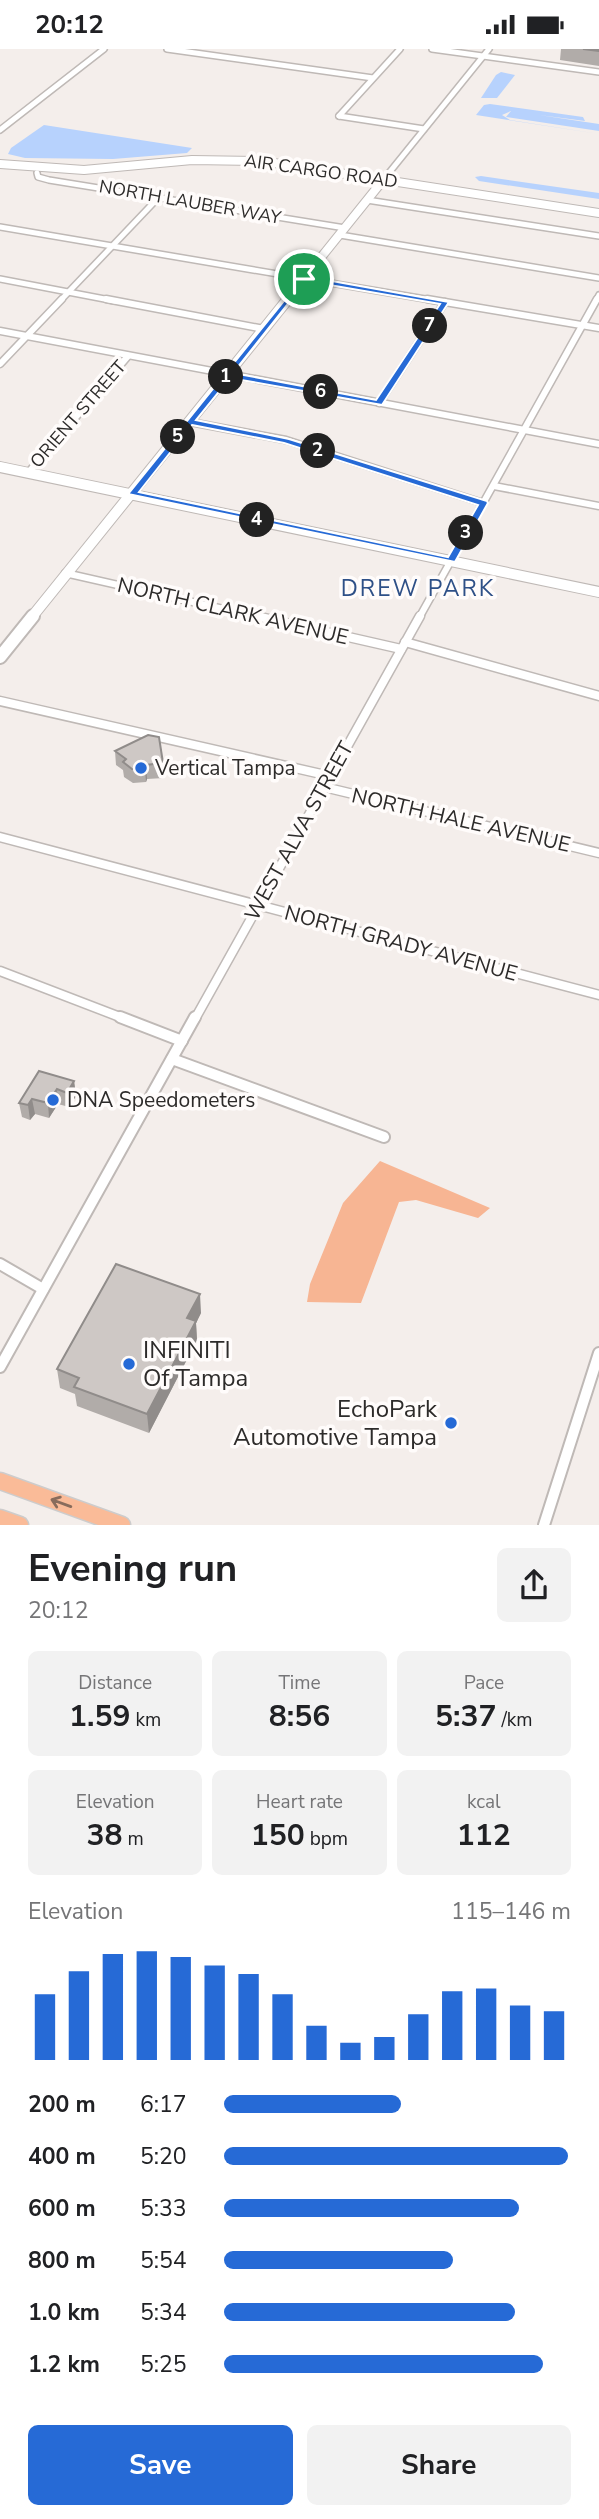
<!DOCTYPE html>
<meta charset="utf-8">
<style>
:root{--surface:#fff;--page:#f2f2f2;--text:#202124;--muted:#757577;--accent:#266ad6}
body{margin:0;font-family:"Nunito Sans",sans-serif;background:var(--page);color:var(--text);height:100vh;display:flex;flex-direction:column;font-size:26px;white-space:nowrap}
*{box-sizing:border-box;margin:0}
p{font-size:23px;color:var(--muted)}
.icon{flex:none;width:38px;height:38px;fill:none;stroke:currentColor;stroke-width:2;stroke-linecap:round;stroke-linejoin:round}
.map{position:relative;height:1476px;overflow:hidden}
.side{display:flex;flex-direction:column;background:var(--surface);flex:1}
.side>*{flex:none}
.pin{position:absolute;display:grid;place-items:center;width:60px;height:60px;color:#fff;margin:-30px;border:4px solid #fff;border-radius:50%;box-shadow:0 2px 7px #0007}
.km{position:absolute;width:35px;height:35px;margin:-18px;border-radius:50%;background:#222;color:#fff;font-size:19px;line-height:35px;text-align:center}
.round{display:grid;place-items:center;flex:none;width:74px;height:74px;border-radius:10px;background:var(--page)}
.summary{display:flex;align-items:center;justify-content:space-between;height:119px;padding:0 28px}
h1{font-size:38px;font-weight:700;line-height:52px}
.stats{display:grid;grid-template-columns:repeat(3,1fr);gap:10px;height:119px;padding:7px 28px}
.stats div{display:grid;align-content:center;border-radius:10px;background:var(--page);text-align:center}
.stats b{font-size:30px;font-weight:700}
.stats small{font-size:19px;font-weight:400}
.stats p{font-size:19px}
.chart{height:196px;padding:14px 28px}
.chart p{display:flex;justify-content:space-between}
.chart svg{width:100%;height:126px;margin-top:7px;stroke:var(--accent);stroke-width:6}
.cta{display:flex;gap:14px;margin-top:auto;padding:14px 28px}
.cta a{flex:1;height:80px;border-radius:10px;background:var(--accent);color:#fff;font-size:28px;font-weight:700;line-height:80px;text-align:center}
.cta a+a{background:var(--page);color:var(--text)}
ul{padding:0 28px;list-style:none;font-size:23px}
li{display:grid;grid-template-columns:112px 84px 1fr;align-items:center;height:52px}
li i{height:18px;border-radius:9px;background:var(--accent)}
.status{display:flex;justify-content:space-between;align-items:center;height:49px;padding:0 35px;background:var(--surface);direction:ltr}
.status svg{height:19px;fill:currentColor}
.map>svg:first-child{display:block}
.green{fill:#f7b593}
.water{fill:#b7d2fd}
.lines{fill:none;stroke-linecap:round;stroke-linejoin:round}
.street-far3-casing{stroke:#bfb9b6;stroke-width:8}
.street-far2-casing{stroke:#bfb9b6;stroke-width:9}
.street-far1-casing{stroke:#bfb9b6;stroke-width:11}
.street-casing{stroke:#bfb9b6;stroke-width:14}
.secondary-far2-casing{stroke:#bfb9b6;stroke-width:10}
.secondary-far1-casing{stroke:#bfb9b6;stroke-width:12}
.secondary-casing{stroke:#bfb9b6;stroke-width:16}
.primary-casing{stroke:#cdcccc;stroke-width:19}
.street-far3{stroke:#fff;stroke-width:5}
.street-far2{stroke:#fff;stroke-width:6}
.street-far1{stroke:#fff;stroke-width:8}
.street{stroke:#fff;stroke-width:10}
.secondary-far2{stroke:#fff;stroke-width:8}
.secondary-far1{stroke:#fff;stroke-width:10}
.secondary{stroke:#fff;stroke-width:12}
.primary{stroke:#fabb98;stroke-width:16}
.wall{fill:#b1aca9}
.shaded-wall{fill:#908c8a}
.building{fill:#cec8c5;stroke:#908c8a;stroke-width:2}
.oneway{stroke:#896c5c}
.route{fill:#266ad6;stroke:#fff;stroke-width:2;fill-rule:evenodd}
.poi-dot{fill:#266ad6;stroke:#fffcfb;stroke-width:2.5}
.labels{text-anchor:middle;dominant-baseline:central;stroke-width:7;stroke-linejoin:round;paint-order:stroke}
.far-street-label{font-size:18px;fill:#2d2b2a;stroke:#fffcfb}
.street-label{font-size:21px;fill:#2d2b2a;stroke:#fffcfb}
.poi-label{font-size:21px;fill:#2d2b2a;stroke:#fffcfb;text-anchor:start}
.neighbourhood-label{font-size:23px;letter-spacing:2px;fill:#2e5087;stroke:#fffcfb}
.near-poi-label{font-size:24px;fill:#2d2b2a;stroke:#fffcfb;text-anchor:start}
</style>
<div class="status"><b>20:12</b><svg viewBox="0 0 49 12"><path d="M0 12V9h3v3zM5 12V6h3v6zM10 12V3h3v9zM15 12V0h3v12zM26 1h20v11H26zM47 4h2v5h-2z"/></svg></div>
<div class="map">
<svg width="599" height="1476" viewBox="0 0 599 1476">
<rect width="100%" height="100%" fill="#f4eeeb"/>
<path class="green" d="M380 1112 490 1159 478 1169 416 1151 399 1153 361 1254 307 1253 310 1235 343 1154Z"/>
<g class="water">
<path d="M501 23 515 26 497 49H481L496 26Z"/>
<path d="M490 55 583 68 585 72 539 66 599 75V82L506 68 511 62 502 66 510 71 599 85 476 66 484 56Z"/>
<path d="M44 76 192 99 187 104 113 110 25 109 8 105 11 99Z"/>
<path d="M481 127 599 144V150L479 132 475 128Z"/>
</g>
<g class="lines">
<g class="street-far3-casing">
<g id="street-far3">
<path d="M167 0 373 29"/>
<path d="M432 0 599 23"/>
<path d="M339 67 400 0"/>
<path d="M339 67 424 80"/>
<path d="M0 81 104 0"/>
<path d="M37 124 38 128 49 131 345 179"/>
<path d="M384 130 489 0"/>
<path d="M367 151 599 187"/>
<path d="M0 178 437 252"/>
<path d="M340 186 599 229"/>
<path d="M0 230 115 252"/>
<path d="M60 252 159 148"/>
<path d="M596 252 599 246"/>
</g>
</g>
<g class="street-far2-casing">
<g id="street-far2">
<path d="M106 250 264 280"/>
<path d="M427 250 599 279"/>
<path d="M0 282 599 395"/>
<path d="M0 315 62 250"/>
<path d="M379 354 445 253"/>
<path d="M190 373 286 391 483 454"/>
<path d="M28 424 128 307"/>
<path d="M494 437 599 457"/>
<path d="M65 524 263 569"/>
<path d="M419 569 597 250"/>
</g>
</g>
<g class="street-far1-casing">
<g id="street-far1">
<path d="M256 567 401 600"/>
<path d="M405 593 599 647"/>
<path d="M0 652 330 727"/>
<path d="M324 738 599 804"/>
<path d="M0 788 599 946"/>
<path d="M0 922 125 970"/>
<path d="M195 970 420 567"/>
</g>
</g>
<g class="street-casing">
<g id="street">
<path d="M120 968 182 992"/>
<path d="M172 1010 384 1088"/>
<path d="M0 1215 43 1240"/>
<path d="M0 1318 195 968"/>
<path d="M544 1476 599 1304"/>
</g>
</g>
<g class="secondary-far2-casing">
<g id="secondary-far2">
<path d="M0 115 84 121 192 111 261 112 599 164"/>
<path d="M286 252 384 130"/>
</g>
</g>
<g class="secondary-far1-casing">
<g id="secondary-far1">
<path d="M0 418 599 543"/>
<path d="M31 569 288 250"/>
</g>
</g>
<g class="secondary-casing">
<path id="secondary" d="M0 608 33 567"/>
</g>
<g class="primary-casing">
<g id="primary">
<path d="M0 1432 122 1476"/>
<path d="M0 1469 20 1476"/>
</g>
</g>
<use href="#street-far3" class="street-far3"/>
<use href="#street-far2" class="street-far2"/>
<use href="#street-far1" class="street-far1"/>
<use href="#street" class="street"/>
<use href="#secondary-far2" class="secondary-far2"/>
<use href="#secondary-far1" class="secondary-far1"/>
<use href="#secondary" class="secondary"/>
<use href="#primary" class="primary"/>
</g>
<g class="wall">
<path d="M561 0H599V17L560 11Z"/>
<path d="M115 702 163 714 164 729 147 730 146 733 133 734 124 728 123 721 116 716Z"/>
<path d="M74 1032 76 1047 69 1058 58 1055 49 1069 35 1065 30 1071 22 1068 19 1054Z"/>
<path d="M201 1264 196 1274 197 1291 149 1384 77 1357 75 1345 60 1339 57 1320Z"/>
</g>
<g class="shaded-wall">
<path d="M146 716 147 730 146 733 145 719Z"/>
<path d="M74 1032 76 1047 69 1058 67 1044Z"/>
<path d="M57 1040 58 1055 49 1069 48 1054Z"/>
<path d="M32 1050 35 1065 30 1071 28 1056Z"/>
<path d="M200 1245 201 1264 196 1274 197 1291 149 1384 147 1365 187 1269Z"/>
</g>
<g class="building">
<path d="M583 0H599V2Z"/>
<path d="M148 686 159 688 163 714 146 716 145 719 132 720 123 713 126 710 115 702Z"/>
<path d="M39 1022 74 1032 67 1044 57 1040 48 1054 32 1050 28 1056 19 1054Z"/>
<path d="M116 1215 200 1245 187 1269 196 1272 147 1365 74 1338 79 1329 57 1320Z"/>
</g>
<defs><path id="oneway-shaft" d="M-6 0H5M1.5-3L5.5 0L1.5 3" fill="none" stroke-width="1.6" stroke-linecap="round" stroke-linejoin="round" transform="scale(1.75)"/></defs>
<use class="oneway" href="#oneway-shaft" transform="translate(61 1454) rotate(-160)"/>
<path class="route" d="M304 227 449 253 382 356 230 329 196 371 289 390 487 452 488 454 455 513 128 445ZM306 232 440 255 376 351 233 324ZM192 376 284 394 478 456 448 508 139 443Z"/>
<g class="poi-dot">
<circle cx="141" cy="719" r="7"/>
<circle cx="53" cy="1051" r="7"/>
<circle cx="129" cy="1315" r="7"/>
<circle cx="451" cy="1374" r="7"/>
</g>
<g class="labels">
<g class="far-street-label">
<text transform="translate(321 122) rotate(8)">AIR CARGO ROAD</text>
<text transform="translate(190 153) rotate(10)">NORTH LAUBER WAY</text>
<text transform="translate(78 365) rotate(-49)">ORIENT STREET</text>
</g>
<g class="street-label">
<text transform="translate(233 562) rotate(13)">NORTH CLARK AVENUE</text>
<text transform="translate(461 771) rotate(13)">NORTH HALE AVENUE</text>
<text transform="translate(299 782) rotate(-61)">WEST ALVA STREET</text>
<text transform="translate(401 894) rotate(15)">NORTH GRADY AVENUE</text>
</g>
<g class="poi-label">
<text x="155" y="719">Vertical Tampa</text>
<text x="67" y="1051">DNA Speedometers</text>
</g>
<g class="neighbourhood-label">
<text x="418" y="539">DREW PARK</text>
</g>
<g class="near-poi-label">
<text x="143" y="1301">INFINITI<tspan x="143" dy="28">Of Tampa</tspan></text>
<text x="437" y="1360" text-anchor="end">EchoPark<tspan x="437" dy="28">Automotive Tampa</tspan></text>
</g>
</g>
</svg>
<div class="pin" style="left:304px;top:230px;background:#1e9e55"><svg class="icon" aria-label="arrive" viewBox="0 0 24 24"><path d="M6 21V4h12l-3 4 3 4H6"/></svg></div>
<b class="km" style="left:226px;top:328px">1</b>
<b class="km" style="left:318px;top:402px">2</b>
<b class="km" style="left:466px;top:484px">3</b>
<b class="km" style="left:257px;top:471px">4</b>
<b class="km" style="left:178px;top:388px">5</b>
<b class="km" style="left:321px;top:343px">6</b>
<b class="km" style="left:430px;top:277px">7</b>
</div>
<section class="side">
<div class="summary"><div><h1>Evening run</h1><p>20:12</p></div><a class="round"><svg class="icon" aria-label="share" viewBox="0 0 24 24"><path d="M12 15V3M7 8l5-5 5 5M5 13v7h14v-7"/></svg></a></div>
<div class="stats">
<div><p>Distance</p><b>1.59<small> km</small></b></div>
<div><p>Time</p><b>8:56</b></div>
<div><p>Pace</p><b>5:37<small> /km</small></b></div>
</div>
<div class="stats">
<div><p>Elevation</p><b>38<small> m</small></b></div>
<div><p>Heart rate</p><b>150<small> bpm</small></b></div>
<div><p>kcal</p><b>112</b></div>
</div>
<div class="chart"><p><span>Elevation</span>115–146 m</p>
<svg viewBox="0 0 160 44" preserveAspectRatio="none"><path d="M5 44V21M15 44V13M25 44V7M35 44V6M45 44V8M55 44V11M65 44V14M75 44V21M85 44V32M95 44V38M105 44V36M115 44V28M125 44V20M135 44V19M145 44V25M155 44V27"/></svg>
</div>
<ul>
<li><b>200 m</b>6:17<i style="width:51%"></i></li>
<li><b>400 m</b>5:20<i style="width:99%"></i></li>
<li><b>600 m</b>5:33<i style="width:85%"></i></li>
<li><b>800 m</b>5:54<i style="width:66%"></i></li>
<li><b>1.0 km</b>5:34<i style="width:84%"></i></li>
<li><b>1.2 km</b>5:25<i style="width:92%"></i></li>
</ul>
<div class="cta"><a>Save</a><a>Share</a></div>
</section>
